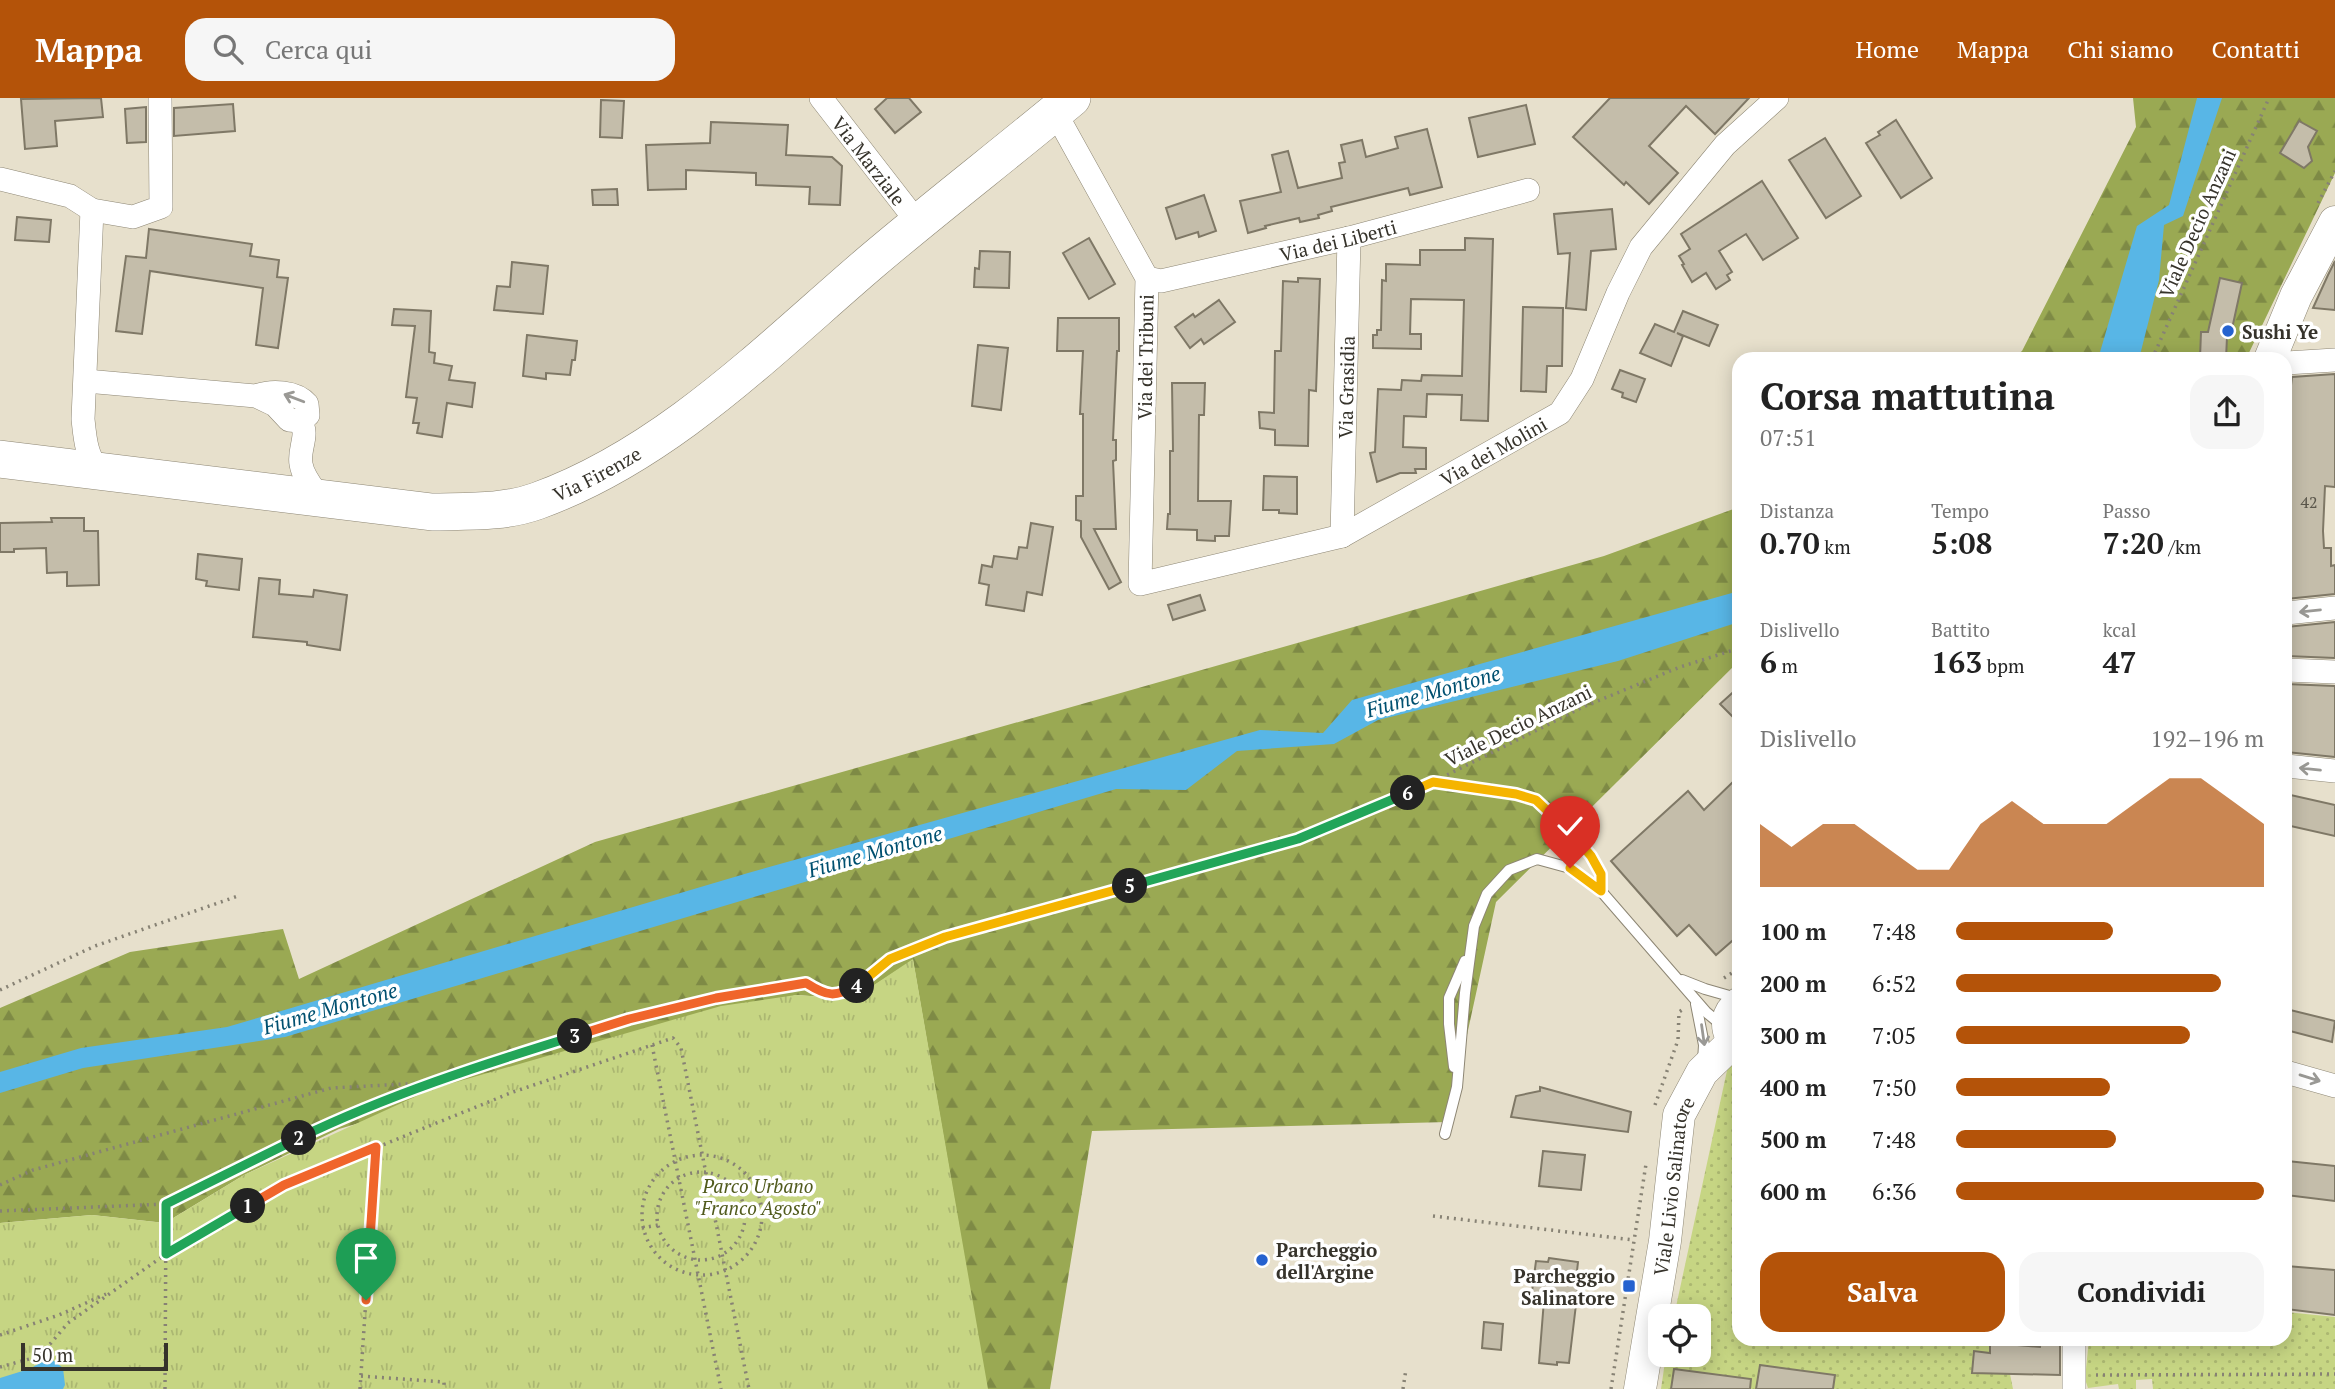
<!DOCTYPE html>
<html lang="it">
<meta charset="utf-8">
<style>
:root{--surface:#fff;--page:#f6f6f6;--text:#222;--muted:#767676;--accent:#b45309}
body{margin:0;font-family:"PT Serif",serif;background:var(--page);color:var(--text);height:100vh;display:flex;flex-direction:column;font-size:26px;white-space:nowrap}
*{box-sizing:border-box;margin:0}
p{font-size:23px;color:var(--muted)}
.icon{flex:none;width:38px;height:38px;fill:none;stroke:currentColor;stroke-width:2;stroke-linecap:round;stroke-linejoin:round}
.map{position:relative;flex:1;overflow:hidden}
.panel{position:absolute;left:1732px;top:254px;width:560px;height:994px;display:flex;flex-direction:column;background:var(--surface);border-radius:21px;box-shadow:0 4px 18px #0003}
.panel>*{flex:none}
.controls{position:absolute;left:1648px;top:1206px;display:grid;gap:14px}
.controls a{display:grid;place-items:center;width:63px;height:63px;border-radius:14px;background:var(--surface);box-shadow:0 4px 18px #0003;font-size:35px}
.scale{position:absolute;left:21px;bottom:18px;width:147px;box-sizing:border-box;padding-left:7px;border:4px solid #36332b;border-top:0;font-size:19px;line-height:24px;white-space:nowrap;color:#36332b;-webkit-text-stroke:5px #fff;paint-order:stroke}
.pin{position:absolute;display:grid;place-items:center;width:60px;height:60px;color:#fff;margin:-72px -30px;border-radius:50% 50% 50% 0;rotate:-45deg;box-shadow:0 0 7px #0007}
.pin .icon{rotate:45deg}
.km{position:absolute;width:35px;height:35px;margin:-18px;border-radius:50%;background:#222;color:#fff;font-size:19px;line-height:35px;text-align:center}
.round{display:grid;place-items:center;flex:none;width:74px;height:74px;border-radius:21px;background:var(--page)}
.overview{display:flex;align-items:center;justify-content:space-between;height:119px;padding:0 28px}
h1{font-size:38px;font-weight:700;line-height:52px}
.stats{display:grid;grid-template-columns:repeat(3,1fr);gap:10px;height:119px;padding:7px 28px}
.stats div{display:grid;align-content:center}
.stats b{font-size:30px;font-weight:700}
.stats small{font-size:19px;font-weight:400}
.stats p{font-size:19px}
.chart{height:196px;padding:14px 28px}
.chart p{display:flex;justify-content:space-between}
.chart svg{width:100%;height:126px;margin-top:7px;fill:var(--accent);opacity:.7}
.primary-button{display:flex;gap:14px;margin-top:auto;padding:14px 28px}
.primary-button a{flex:1;height:80px;border-radius:21px;background:var(--accent);color:#fff;font-size:28px;font-weight:700;line-height:80px;text-align:center}
.primary-button a+a{background:var(--page);color:var(--text)}
ul{padding:0 28px;list-style:none;font-size:23px}
li{display:grid;grid-template-columns:112px 84px 1fr;align-items:center;height:52px}
li i{height:18px;border-radius:9px;background:var(--accent)}
header{display:flex;align-items:center;gap:42px;box-sizing:border-box;height:98px;padding:0 35px;background:var(--accent);color:#fff}
header strong{font-size:33px}
nav{display:flex;gap:38px;margin-inline-start:auto;font-size:24px}
.search{width:490px;height:63px;background:var(--page);display:flex;align-items:center;gap:18px;box-sizing:border-box;padding:0 24px;border-radius:21px;color:var(--muted);font-size:26px}
.map>svg:first-child{display:block}
.grass{fill:url(#grass-dots)}
.forest{fill:url(#forest-firs)}
.park{fill:url(#park-tufts)}
.water{fill:#58b6e6}
.building{fill:#c4bdaa;stroke:#7f7866;stroke-width:2}
.lines{fill:none;stroke-linecap:round;stroke-linejoin:round}
.service-casing{stroke:#8d8674;stroke-width:12}
.minor-casing{stroke:#8d8674;stroke-width:24}
.secondary-casing{stroke:#8d8674;stroke-width:33}
.primary-casing{stroke:#8d8674;stroke-width:38}
.path{stroke:#878274;stroke-width:3.5;stroke-dasharray:2 5;stroke-linecap:butt}
.service{stroke:#fff;stroke-width:10}
.minor{stroke:#fff;stroke-width:23}
.secondary{stroke:#fff;stroke-width:32}
.primary{stroke:#fff;stroke-width:37}
.oneway{stroke:#9a9995}
.split-1-casing{stroke:#fff;stroke-width:14}
.split-2-casing{stroke:#fff;stroke-width:14}
.split-3-casing{stroke:#fff;stroke-width:14}
.split-4-casing{stroke:#fff;stroke-width:14}
.split-5-casing{stroke:#fff;stroke-width:14}
.split-6-casing{stroke:#fff;stroke-width:14}
.split-7-casing{stroke:#fff;stroke-width:14}
.split-1{stroke:#f0652b;stroke-width:9}
.split-2{stroke:#22a559;stroke-width:9}
.split-3{stroke:#22a559;stroke-width:9}
.split-4{stroke:#f0652b;stroke-width:9}
.split-5{stroke:#f5b400;stroke-width:9}
.split-6{stroke:#22a559;stroke-width:9}
.split-7{stroke:#f5b400;stroke-width:9}
.poi-dot{fill:#2562cf;stroke:#fff;stroke-width:2.5}
.labels{text-anchor:middle;dominant-baseline:central;stroke-width:7;stroke-linejoin:round;paint-order:stroke}
.number-label{font-size:16px;fill:#5a564b}
.street-label{font-size:19px;fill:#36332b;stroke:#fff}
.poi-label{font-size:19px;font-weight:bold;fill:#36332b;stroke:#fff;text-anchor:start}
.park-label{font-size:19px;font-style:italic;fill:#515b1d;stroke:#fff}
.water-label{font-size:21px;font-style:italic;fill:#005070;stroke:#fff}
</style>
<header>
<strong>Mappa</strong>
<div class="search"><svg class="icon" aria-label="search" viewBox="0 0 24 24"><circle cx="10" cy="10" r="6"/><path d="M15 15l6 6"/></svg>Cerca qui</div>
<nav><a>Home</a><a>Mappa</a><a>Chi siamo</a><a>Contatti</a></nav>
</header>
<div class="map">
<svg width="2335" height="1291" viewBox="0 0 2335 1291">
<defs>
<pattern id="grass-dots" width="8" height="8" patternUnits="userSpaceOnUse" patternTransform="scale(1.75)"><rect width="8" height="8" fill="#c6d583"/><path d="M2 2h.1M6 6h.1" fill="none" stroke="#abb771" stroke-width="1.8" stroke-linecap="round"/></pattern>
<pattern id="forest-firs" width="22" height="20" patternUnits="userSpaceOnUse" patternTransform="scale(1.75)"><rect width="22" height="20" fill="#9aa953"/><path d="M5 1l3.5 6h-7zM16 11l3.5 6h-7z" fill="#7e8a45"/></pattern>
<pattern id="park-tufts" width="24" height="20" patternUnits="userSpaceOnUse" patternTransform="scale(1.75)"><rect width="24" height="20" fill="#c6d583"/><path d="M3 7l-1-3M5 7V3M7 7l1-3M15 17l-1-3M17 17v-4M19 17l1-3" fill="none" stroke="#abb771"/></pattern>
</defs>
<rect width="100%" height="100%" fill="#e7e0cc"/>
<g class="grass">
<path d="M1739 966 1740 1241H1991L1990 1255 1974 1254 1972 1275 2010 1276 2013 1291H1661L1666 1257 1699 1256V1218H1674L1728 968Z"/>
<path d="M2286 1214 2335 1219V1291H2153L2152 1281 2136 1282V1291H2119L2118 1286 2088 1290 2085 1281 2089 1241H2286Z"/>
</g>
<g class="forest">
<path d="M2133 0H2335V75L2246 261H2011L2022 253 2136 29Z"/>
<path d="M1739 409V563L1496 804 1448 1024 1092 1033 1050 1291H987L913 862 853 901 796 897 339 1031 244 1077 165 1125 92 1117 0 1125V910L130 854 283 831 299 881 595 744 1604 458Z"/>
</g>
<path class="park" d="M913 861 988 1291H0V1125L92 1117 165 1125 244 1077 432 991 721 908 796 897 853 901Z"/>
<g class="water">
<path d="M2197 0H2222L2183 118 2164 127 2159 182 2139 261H2098L2137 128 2169 107Z"/>
<path d="M1739 493V524L1618 563 1378 622 1334 646 1237 653 1186 692 1116 691 285 939 83 970 0 995V974L81 950 227 929 748 775 1260 632 1323 635 1352 602Z"/>
<path d="M50 1260 63 1270 65 1287 63 1291H0V1280L29 1271Z"/>
</g>
<g class="building">
<path d="M101 0 103 19 55 23 57 48 25 51 21 1Z"/>
<path d="M887 0H909L921 14 895 35 875 11Z"/>
<path d="M1610 0H1749L1715 36 1686 8 1649 48 1678 75 1649 106 1626 84 1624 87 1573 39Z"/>
<path d="M601 2 624 3 622 40 600 39Z"/>
<path d="M233 6 235 33 174 38V10Z"/>
<path d="M1526 7 1535 46 1478 59 1469 20Z"/>
<path d="M146 9V44L127 45 125 11Z"/>
<path d="M1896 22 1932 80 1901 100 1866 45 1880 37 1878 34Z"/>
<path d="M2299 23 2317 33 2308 49 2312 63 2304 70 2280 55Z"/>
<path d="M711 24 788 27 786 57 832 59 842 68 840 107 809 106 810 89 756 87V75L686 72V91L648 92 646 47 710 45Z"/>
<path d="M1427 31 1442 89 1410 97 1408 90 1331 109 1332 113 1318 117 1319 120 1300 124 1299 120 1265 128 1266 130 1248 135 1240 103 1281 94 1272 57 1288 53 1298 90 1342 80 1339 65 1345 64 1341 47 1362 42 1366 59 1398 50 1395 39Z"/>
<path d="M1825 40 1861 98 1826 120 1789 62Z"/>
<path d="M1762 83 1798 140 1763 162 1746 136 1719 153 1732 174 1727 177 1730 182 1716 191 1706 175 1692 184 1682 167 1684 166 1679 158 1690 151 1681 136Z"/>
<path d="M617 91 618 107H593L592 92Z"/>
<path d="M1204 97 1216 133 1199 139 1198 134 1176 141 1166 110Z"/>
<path d="M1612 111 1616 151 1591 153 1586 212 1566 210 1570 155 1558 156 1554 116Z"/>
<path d="M17 119 51 122 49 144 15 142Z"/>
<path d="M149 131 252 146 250 158 279 162 277 179 288 180 278 250 256 247 263 190 150 173 142 236 116 233 126 158 146 160Z"/>
<path d="M1089 140 1115 186 1089 201 1063 155Z"/>
<path d="M1465 140 1493 141 1488 323 1461 322 1462 297 1427 296 1426 319 1404 318 1403 349 1426 350V371H1415L1416 375H1400L1377 384 1370 355 1375 354 1378 291 1401 292 1402 282 1421 283 1422 277 1462 278 1464 202 1411 201 1410 236H1421V251L1373 250V237H1377V232H1381L1382 182 1386 183V166L1420 167V152H1465Z"/>
<path d="M980 153 1010 154 1009 190 974 189 975 170 979 171Z"/>
<path d="M2335 163V212L2313 210 2328 177Z"/>
<path d="M512 164 548 168 543 216 494 212 497 188 510 189Z"/>
<path d="M1298 180 1320 181 1316 293 1309 292 1308 348 1275 347V332L1260 330 1259 314 1274 315 1275 253H1281L1283 183 1298 184Z"/>
<path d="M2220 180 2242 185 2230 240 2227 239 2226 261 2200 260 2201 234H2208Z"/>
<path d="M1219 202 1235 224 1204 246 1201 241 1190 250 1175 229 1193 216 1195 219Z"/>
<path d="M1523 209 1563 210 1562 268H1547L1546 294 1521 293Z"/>
<path d="M394 211 431 213 429 254 435 255 434 265 452 268 449 282 475 285 472 309 447 305 442 339 417 335 419 325H413L417 300 406 299 415 228 392 227Z"/>
<path d="M1683 213 1718 227 1709 248 1677 235 1683 238 1671 268 1640 255 1655 226 1674 234Z"/>
<path d="M1058 220H1119V253H1117L1113 342H1116V362L1113 363 1116 431H1094L1121 484 1109 491 1081 439V423L1076 422V398H1083V316H1080L1083 253H1057Z"/>
<path d="M527 237 577 243 575 262H572L570 277 546 275V281L523 278Z"/>
<path d="M978 247 1008 250 1001 312 972 308Z"/>
<path d="M1620 272 1645 281 1636 304 1622 299 1623 295 1612 291Z"/>
<path d="M2335 276V389L2325 388 2323 433 2324 450H2331V468L2335 467V496L2286 501V329L2292 279Z"/>
<path d="M1172 285H1205L1204 317H1199L1198 403H1231L1229 438H1215V443L1197 442V432L1167 431 1168 416H1170V353H1173Z"/>
<path d="M1264 378 1297 379V416L1279 415V412H1263Z"/>
<path d="M51 420H84V433H98L99 487 67 488V474L47 475 46 450 14 451V454H0V425L52 424Z"/>
<path d="M1031 425 1053 429 1042 497 1027 494 1024 513 986 507 989 487 979 485 982 467 992 469 994 458 1017 461 1019 449 1027 450Z"/>
<path d="M198 456 242 461 239 492 206 488 207 483 196 481Z"/>
<path d="M259 480 280 482 279 496 313 499 314 492 347 497 340 552 307 547V544L253 539Z"/>
<path d="M1200 497 1205 512 1173 522 1168 507Z"/>
<path d="M2335 524V560L2286 558V529Z"/>
<path d="M2286 586 2335 588V659L2286 654Z"/>
<path d="M1740 588V626L1720 606Z"/>
<path d="M1740 677V836L1716 857 1689 827 1677 838 1611 763 1688 693 1704 712Z"/>
<path d="M2286 696 2335 707V738L2286 727Z"/>
<path d="M2286 911 2335 923 2332 944 2286 932Z"/>
<path d="M1540 989 1631 1014 1628 1034 1511 1019 1516 998 1540 993Z"/>
<path d="M1543 1053 1585 1057 1581 1092 1539 1088Z"/>
<path d="M2287 1063 2335 1068V1103L2286 1097Z"/>
<path d="M1549 1160 1578 1164 1577 1173H1580L1569 1265 1557 1264V1267L1539 1265 1544 1202 1531 1201 1536 1163 1548 1164Z"/>
<path d="M2286 1168 2335 1172V1217L2286 1211Z"/>
<path d="M1484 1224 1503 1226 1501 1252 1482 1250Z"/>
<path d="M1990 1241H2007V1246L2040 1249 2041 1241H2060V1277L1972 1275 1974 1253 1990 1255Z"/>
<path d="M1760 1267 1835 1277 1833 1291H1756Z"/>
<path d="M1674 1271 1751 1281 1750 1291H1671Z"/>
</g>
<g class="lines">
<g class="service-casing">
<g id="service">
<path d="M1682 882 1705 891 1740 901"/>
<path d="M1696 906 1704 947 1703 963"/>
<path d="M1454 969 1449 926V900L1465 863"/>
<path d="M1445 1036 1457 989 1465 895 1474 828 1487 796 1509 772 1537 761 1570 770 1601 793 1706 914 1723 928"/>
</g>
</g>
<g class="minor-casing">
<g id="minor">
<path id="s1" d="M821 0 918 125"/>
<path id="s2" d="M1055 14 1147 180 1140 486 1342 438 1560 315 1582 281 1618 195 1641 149 1725 47 1777 0"/>
<path d="M0 81 70 98 92 112 133 119 161 109 160 0"/>
<path d="M92 112 83 321C85 340 86 358 99 373"/>
<path id="s3" d="M1147 180 1161 183 1349 140 1528 92"/>
<path d="M2286 265 2335 262"/>
<path d="M86 283 256 298 275 307 289 322 300 323 308 317 307 306C296 293 271 292 256 298"/>
<path d="M300 323C310 336 298 351 301 366 303 379 313 390 320 400"/>
<path id="s4" d="M1342 438 1349 140"/>
<path d="M2286 515 2335 510"/>
<path d="M2286 572 2335 574"/>
<path d="M2286 668 2335 673"/>
<path d="M2286 974 2335 988"/>
<path d="M2074 1291V1241"/>
</g>
</g>
<g class="secondary-casing">
<g id="secondary">
<path d="M2270 261 2296 198 2335 124"/>
<path d="M1740 905C1724 917 1724 935 1740 947"/>
<path id="s5" d="M1640 1291 1665 1143 1679 1017 1702 974 1734 943"/>
</g>
</g>
<g class="primary-casing">
<g id="primary">
<path id="s6" d="M0 361 432 414C467 413 504 415 537 403 667 356 768 252 871 164 937 108 1006 55 1072 0"/>
</g>
</g>
<g class="path">
<path d="M2318 105 2335 73"/>
<path d="M2152 261 2269 0"/>
<path d="M1435 684C1461 688 1514 690 1536 702 1555 713 1586 751 1598 770"/>
<path d="M1724 880 1740 870"/>
<path d="M0 892 95 848 238 798"/>
<path d="M652 947 721 1291"/>
<path d="M1655 1007 1678 942 1679 914 1682 912"/>
<circle cx="702" cy="1117" r="60"/>
<circle cx="701" cy="1118" r="44"/>
<path d="M0 1087 33 1072 331 990 424 985"/>
<path d="M744 1109 762 1107"/>
<path d="M0 1113 166 1106 386 1000 463 973 629 921 716 900 806 885C852 913 856 882 889 861 906 851 927 846 945 839L1298 742 1433 684 1583 609 1680 569 1740 550"/>
<path d="M1433 1118 1634 1142"/>
<path d="M642 1130 658 1127"/>
<path d="M0 1237 59 1217 106 1196"/>
<path d="M0 1269 33 1260 51 1245 68 1225 166 1156 284 1087 513 994 673 940 681 950 749 1291"/>
<path d="M2096 1277 2335 1276"/>
<path d="M361 1278 444 1284V1291"/>
<path d="M165 1291 166 1106"/>
<path d="M360 1291 376 1049"/>
<path d="M1403 1291 1406 1271"/>
<path d="M1611 1291 1646 1066"/>
</g>
<use href="#service" class="service"/>
<use href="#minor" class="minor"/>
<use href="#secondary" class="secondary"/>
<use href="#primary" class="primary"/>
</g>
<defs><path id="oneway-shaft" d="M-6 0H5M1.5-3L5.5 0L1.5 3" fill="none" stroke-width="1.6" stroke-linecap="round" stroke-linejoin="round" transform="scale(1.75)"/></defs>
<g class="oneway">
<use href="#oneway-shaft" transform="translate(294 300) rotate(-159)"/>
<use href="#oneway-shaft" transform="translate(2310 513) rotate(174)"/>
<use href="#oneway-shaft" transform="translate(2310 671) rotate(-174)"/>
<use href="#oneway-shaft" transform="translate(1703 937) rotate(82)"/>
<use href="#oneway-shaft" transform="translate(2310 980) rotate(17)"/>
</g>
<g class="lines">
<g class="split-1-casing">
<path id="split-1" d="M248 1108 284 1087 376 1049 366 1202"/>
</g>
<g class="split-2-casing">
<path id="split-2" d="M248 1108 166 1156V1106L299 1040"/>
</g>
<g class="split-3-casing">
<path id="split-3" d="M299 1040C388 997 481 967 575 938"/>
</g>
<g class="split-4-casing">
<path id="split-4" d="M575 938 629 921 716 900 806 885C828 899 835 899 857 888"/>
</g>
<g class="split-5-casing">
<path id="split-5" d="M857 888 890 861 945 839 1130 788"/>
</g>
<g class="split-6-casing">
<path id="split-6" d="M1130 788 1298 741 1408 695"/>
</g>
<g class="split-7-casing">
<path id="split-7" d="M1408 695 1433 684 1516 696 1536 702 1574 738 1591 758 1601 776V793L1570 770"/>
</g>
<use href="#split-1" class="split-1"/>
<use href="#split-2" class="split-2"/>
<use href="#split-3" class="split-3"/>
<use href="#split-4" class="split-4"/>
<use href="#split-5" class="split-5"/>
<use href="#split-6" class="split-6"/>
<use href="#split-7" class="split-7"/>
</g>
<g class="poi-dot">
<circle cx="2228" cy="233" r="7"/>
<circle cx="1262" cy="1162" r="7"/>
<rect x="1622" y="1181" width="14" height="14" rx="3.5"/>
</g>
<g class="labels">
<g class="number-label">
<text x="2309" y="404">42</text>
</g>
<g class="street-label">
<text stroke="none"><textPath href="#s1" startOffset="79">Via Marziale</textPath></text>
<text transform="translate(2197 125) rotate(-66)">Viale Decio Anzani</text>
<text stroke="none"><textPath href="#s3" startOffset="196">Via dei Liberti</textPath></text>
<text transform="translate(1145 259) rotate(-89)">Via dei Tribuni</text>
<text stroke="none"><textPath href="#s4" startOffset="149">Via Grasidia</textPath></text>
<text stroke="none"><textPath href="#s2" startOffset="877">Via dei Molini</textPath></text>
<text stroke="none"><textPath href="#s6" startOffset="607">Via Firenze</textPath></text>
<text transform="translate(1518 627) rotate(-26)">Viale Decio Anzani</text>
<text stroke="none"><textPath href="#s5" startOffset="206">Viale Livio Salinatore</textPath></text>
</g>
<g class="poi-label">
<text x="2242" y="233">Sushi Ye</text>
<text x="1276" y="1151">Parcheggio<tspan x="1276" dy="22">dell'Argine</tspan></text>
<text x="1615" y="1177" text-anchor="end">Parcheggio<tspan x="1615" dy="22">Salinatore</tspan></text>
</g>
<g class="park-label">
<text x="758" y="1087">Parco Urbano<tspan x="758" dy="22">"Franco Agosto"</tspan></text>
</g>
<g class="water-label">
<text transform="translate(1433 593) rotate(-16)">Fiume Montone</text>
<text transform="translate(875 753) rotate(-16)">Fiume Montone</text>
<text transform="translate(330 910) rotate(-16)">Fiume Montone</text>
</g>
</g>
</svg>
<div class="controls">
<a><svg class="icon" aria-label="locate" viewBox="0 0 24 24"><circle cx="12" cy="12" r="6"/><path d="M12 2v4M12 18v4M2 12h4M18 12h4"/></svg></a>
</div>
<div class="scale">50 m</div>
<div class="pin" style="left:366px;top:1202px;background:#1e9e55"><svg class="icon" aria-label="arrive" viewBox="0 0 24 24"><path d="M6 21V4h12l-3 4 3 4H6"/></svg></div>
<div class="pin" style="left:1570px;top:770px;background:#d93025"><svg class="icon" aria-label="check" viewBox="0 0 24 24"><path d="M5 12l5 5 9-10"/></svg></div>
<b class="km" style="left:248px;top:1108px">1</b>
<b class="km" style="left:299px;top:1040px">2</b>
<b class="km" style="left:575px;top:938px">3</b>
<b class="km" style="left:857px;top:888px">4</b>
<b class="km" style="left:1130px;top:788px">5</b>
<b class="km" style="left:1408px;top:695px">6</b>
<section class="panel">
<div class="overview"><div><h1>Corsa mattutina</h1><p>07:51</p></div><a class="round"><svg class="icon" aria-label="share" viewBox="0 0 24 24"><path d="M12 15V3M7 8l5-5 5 5M5 13v7h14v-7"/></svg></a></div>
<div class="stats">
<div><p>Distanza</p><b>0.70<small> km</small></b></div>
<div><p>Tempo</p><b>5:08</b></div>
<div><p>Passo</p><b>7:20<small> /km</small></b></div>
</div>
<div class="stats">
<div><p>Dislivello</p><b>6<small> m</small></b></div>
<div><p>Battito</p><b>163<small> bpm</small></b></div>
<div><p>kcal</p><b>47</b></div>
</div>
<div class="chart"><p><span>Dislivello</span>192–196 m</p>
<svg viewBox="0 0 160 44" preserveAspectRatio="none"><path d="M0 44V22L10 30L20 22L30 22L40 30L50 38L60 38L70 22L80 14L90 22L100 22L110 22L120 14L130 6L140 6L150 14L160 22V44z"/></svg>
</div>
<ul>
<li><b>100 m</b>7:48<i style="width:51%"></i></li>
<li><b>200 m</b>6:52<i style="width:86%"></i></li>
<li><b>300 m</b>7:05<i style="width:76%"></i></li>
<li><b>400 m</b>7:50<i style="width:50%"></i></li>
<li><b>500 m</b>7:48<i style="width:52%"></i></li>
<li><b>600 m</b>6:36<i style="width:100%"></i></li>
</ul>
<div class="primary-button"><a>Salva</a><a>Condividi</a></div>
</section>
</div>
